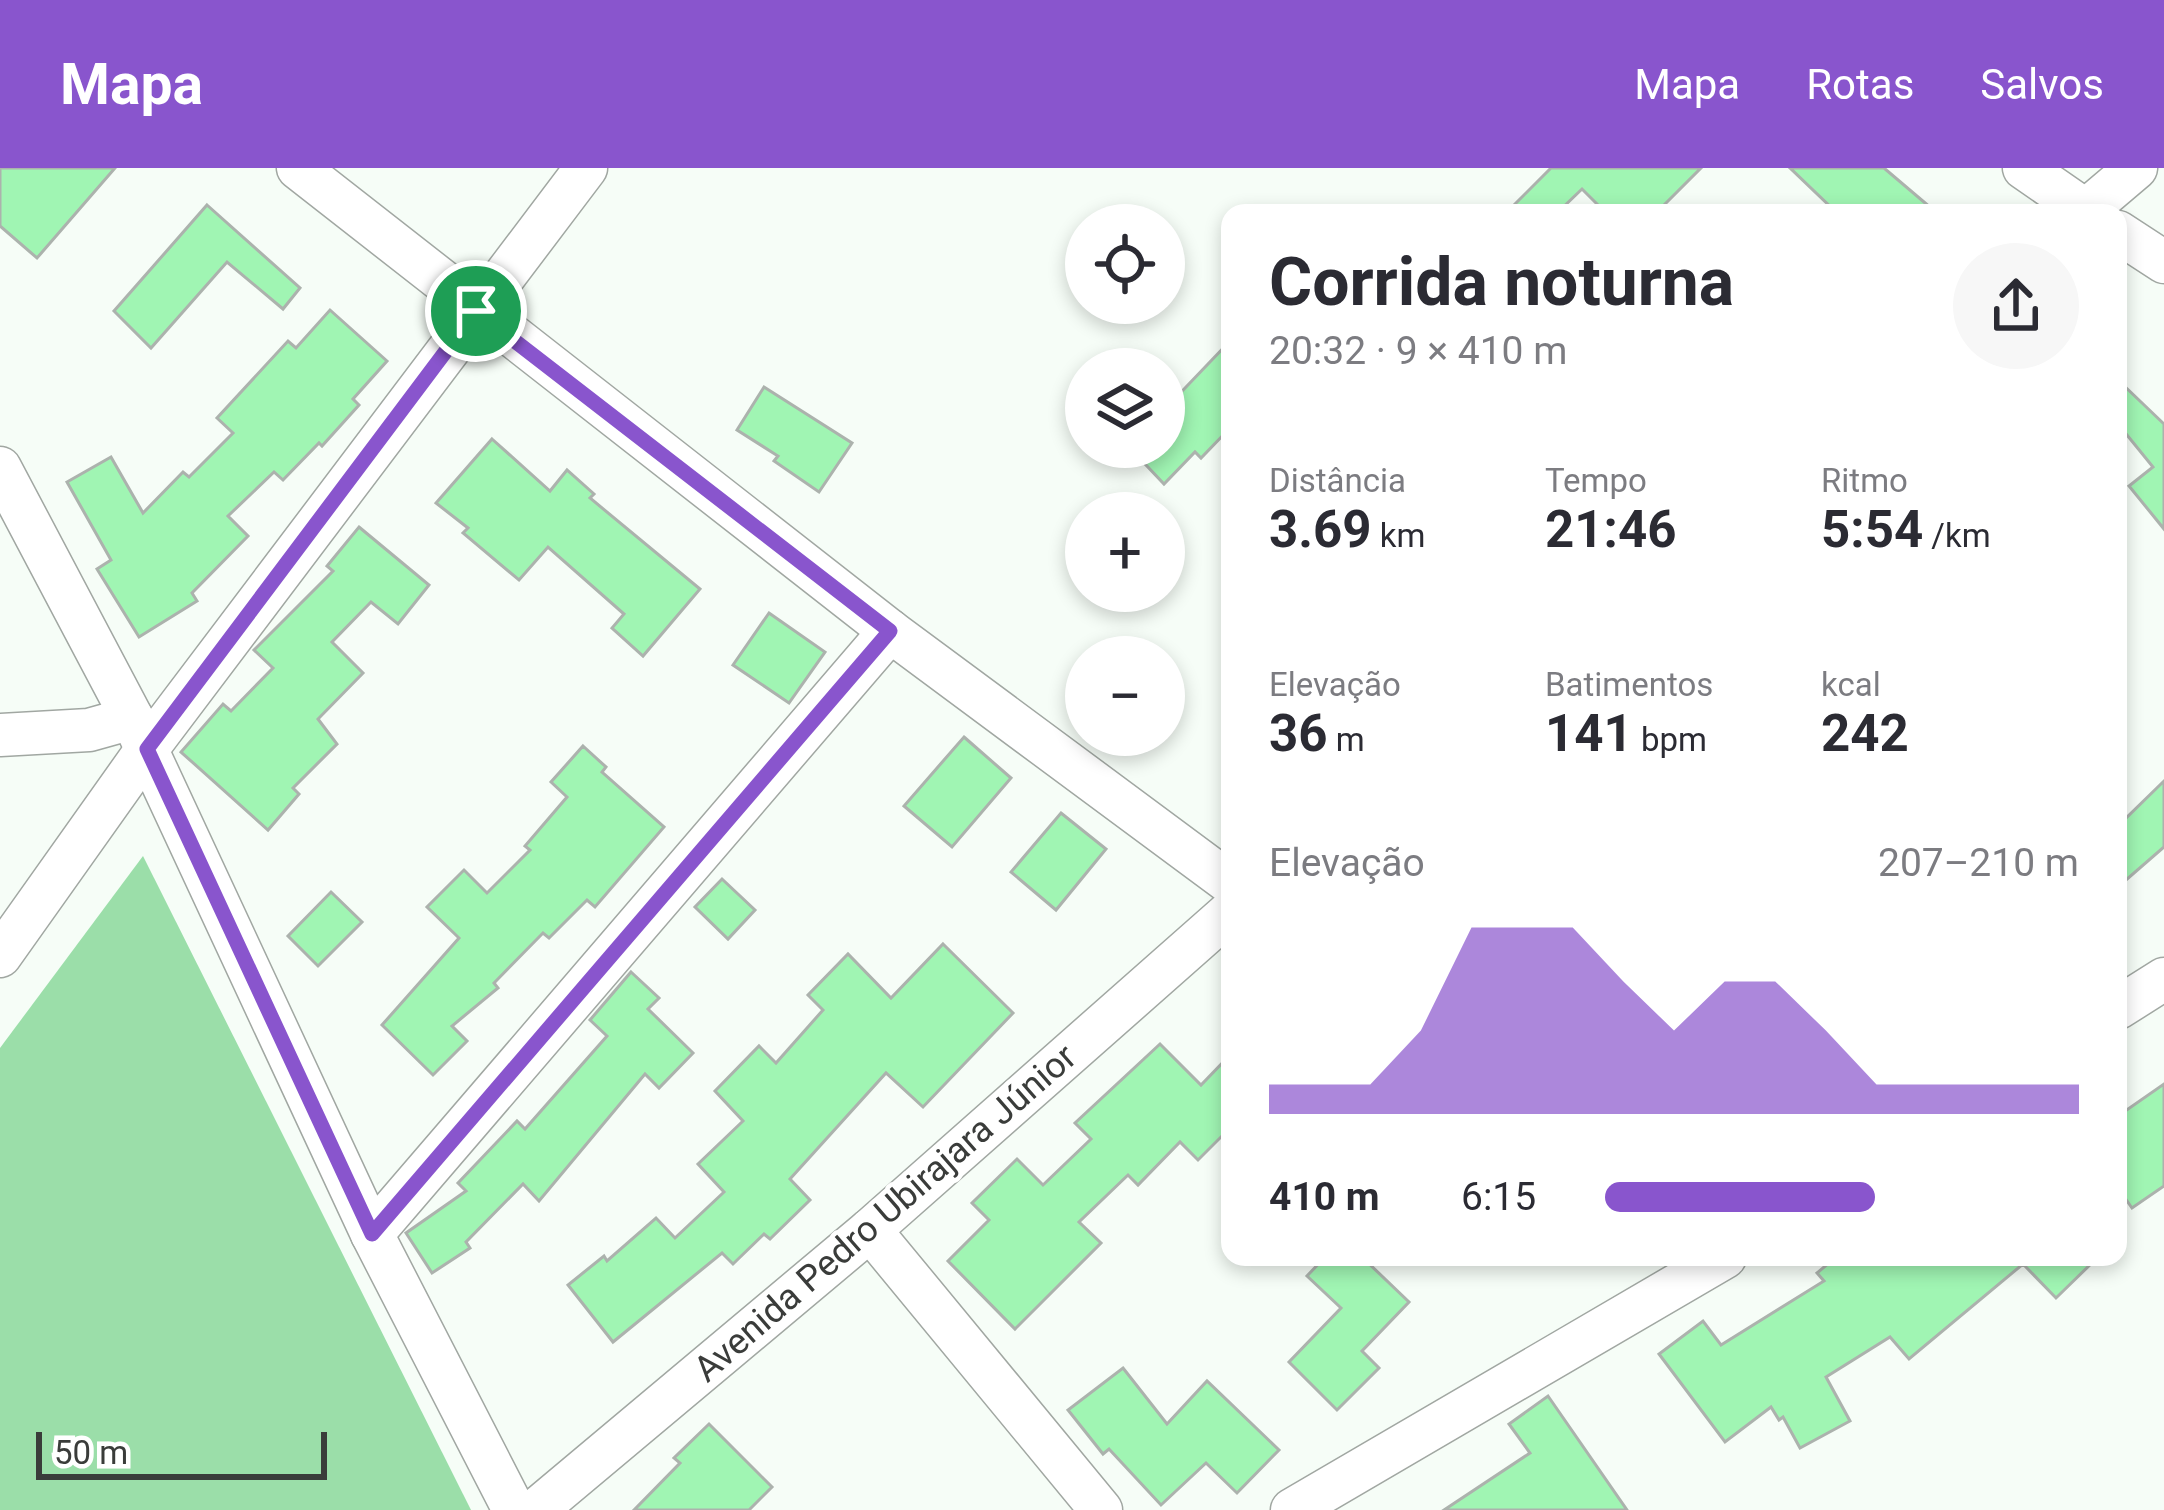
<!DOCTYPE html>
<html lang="pt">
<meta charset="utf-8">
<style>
:root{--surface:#fff;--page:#f7f7f7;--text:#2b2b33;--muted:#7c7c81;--accent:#8955cd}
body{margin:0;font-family:Roboto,sans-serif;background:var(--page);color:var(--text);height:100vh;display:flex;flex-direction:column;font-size:45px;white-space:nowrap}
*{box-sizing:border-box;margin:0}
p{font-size:39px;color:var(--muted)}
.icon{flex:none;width:66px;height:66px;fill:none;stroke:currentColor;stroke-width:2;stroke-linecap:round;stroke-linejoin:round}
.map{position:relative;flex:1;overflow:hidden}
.details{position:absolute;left:1221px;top:36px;width:906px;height:1062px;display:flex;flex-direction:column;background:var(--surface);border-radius:24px;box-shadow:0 6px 18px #0003}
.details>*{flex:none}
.buttons{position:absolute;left:1065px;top:36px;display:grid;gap:24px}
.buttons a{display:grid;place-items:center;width:120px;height:120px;border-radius:50%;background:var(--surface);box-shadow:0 6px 18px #0003;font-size:60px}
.scale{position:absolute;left:36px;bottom:30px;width:291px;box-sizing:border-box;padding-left:12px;border:6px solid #3a3c3a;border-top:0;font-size:33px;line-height:42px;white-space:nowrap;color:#3a3c3a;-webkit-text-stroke:9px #fff;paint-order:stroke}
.pin{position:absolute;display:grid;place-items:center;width:102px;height:102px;color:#fff;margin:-51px;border:6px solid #fff;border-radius:50%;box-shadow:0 3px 12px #0007}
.round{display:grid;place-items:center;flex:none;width:126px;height:126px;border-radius:63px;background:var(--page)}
.summary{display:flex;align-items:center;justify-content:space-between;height:204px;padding:0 48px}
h1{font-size:66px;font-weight:700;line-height:90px}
.stats{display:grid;grid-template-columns:repeat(3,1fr);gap:18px;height:204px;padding:12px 48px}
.stats div{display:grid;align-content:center}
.stats b{font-size:51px;font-weight:700}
.stats small{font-size:33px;font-weight:400}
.stats p{font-size:33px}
.chart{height:336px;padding:24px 48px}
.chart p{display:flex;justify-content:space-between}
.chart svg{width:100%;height:216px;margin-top:12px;fill:var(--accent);opacity:.7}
ul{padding:0 48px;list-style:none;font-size:39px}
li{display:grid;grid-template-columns:192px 144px 1fr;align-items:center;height:90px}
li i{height:30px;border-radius:15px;background:var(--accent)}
header{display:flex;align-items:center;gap:72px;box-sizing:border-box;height:168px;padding:0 60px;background:var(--accent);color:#fff}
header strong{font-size:57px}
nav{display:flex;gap:66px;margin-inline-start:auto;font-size:42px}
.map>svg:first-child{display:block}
.green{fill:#9bdea9}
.building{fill:#a0f5b3;stroke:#acb2ad;stroke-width:3}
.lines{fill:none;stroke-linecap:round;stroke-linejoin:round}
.minor-casing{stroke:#a1a7a2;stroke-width:45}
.minor{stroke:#fff;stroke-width:42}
.route-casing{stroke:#fff;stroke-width:24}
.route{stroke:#8955cd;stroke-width:15}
.labels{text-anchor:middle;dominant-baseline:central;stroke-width:9;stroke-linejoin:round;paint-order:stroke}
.street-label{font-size:36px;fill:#3a3c3a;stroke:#fff}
</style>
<header>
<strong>Mapa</strong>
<nav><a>Mapa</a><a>Rotas</a><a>Salvos</a></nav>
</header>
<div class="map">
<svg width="2164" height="1342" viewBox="0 0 2164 1342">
<rect width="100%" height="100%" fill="#f6fdf7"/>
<path class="green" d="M143 688 471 1342H0V880Z"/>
<g class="building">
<path d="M0 0H115L37 90 0 58Z"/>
<path d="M1551 0H1701L1656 45H1606L1582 21 1557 45H1506Z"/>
<path d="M1790 0H1884L1937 45H1837Z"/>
<path d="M207 37 300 120 283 141 227 94 151 180 114 143Z"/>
<path d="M330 142 387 193 353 231 359 237 322 278 319 275 283 312 274 304 228 348 248 368 192 425 197 433 139 469 97 401 111 392 67 314 111 289 143 345 183 304 189 309 233 265 217 250 288 173 296 180Z"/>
<path d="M1230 173V260L1201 290 1195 284 1164 316 1129 279H1164V242Z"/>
<path d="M2118 212 2164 256V361L2129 318 2153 299 2118 256Z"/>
<path d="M764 219 852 275 819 324 774 293 778 288 737 262Z"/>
<path d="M492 271 550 323 567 302 594 326 590 330 700 421 643 488 612 460 624 446 548 379 519 412 463 365 468 360 436 335Z"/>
<path d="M359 359 429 417 398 456 371 434 332 474 363 505 318 551 337 576 293 620 299 626 268 662 181 584 223 536 231 543 273 500 254 482 333 403 327 398Z"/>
<path d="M769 445 825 484 789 535 733 497Z"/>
<path d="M964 569 1011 610 952 679 904 638Z"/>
<path d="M583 578 606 599 602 604 664 659 595 739 587 732 549 770 543 765 494 815 498 820 452 858 467 873 433 907 382 857 459 770 427 739 464 702 487 725 530 682 525 678 567 629 551 614Z"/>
<path d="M2164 613V679L2118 719V658Z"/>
<path d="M1061 645 1106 681 1056 742 1011 704Z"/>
<path d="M722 711 755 742 728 771 695 739Z"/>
<path d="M331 724 362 754 318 798 288 768Z"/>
<path d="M943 776 1013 845 923 939 886 905 790 1011 810 1032 770 1071 764 1066 733 1096 722 1085 613 1174 568 1117 604 1088 607 1093 656 1050 675 1070 724 1024 698 996 743 953 715 923 759 878 776 895 823 842 808 827 848 786 891 830Z"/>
<path d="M631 804 659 830 648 841 693 885 659 920 645 906 539 1033 523 1016 466 1074 470 1080 432 1105 406 1065 466 1023 458 1015 517 953 525 961 607 868 590 852Z"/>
<path d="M1160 876 1201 917 1230 887V960L1198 992 1180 974 1138 1017 1128 1007 1079 1054 1101 1075 1015 1161 948 1093 989 1052 972 1035 1017 991 1043 1017 1091 971 1075 955Z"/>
<path d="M2164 916V1018L2132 1040 2118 1020V948Z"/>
<path d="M1325 1089H1362L1409 1134 1362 1183 1379 1200 1337 1242 1289 1194 1341 1140 1307 1108Z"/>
<path d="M1836 1089H2098L2056 1130 2023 1096 1909 1191 1890 1169 1826 1209 1850 1253 1800 1280 1783 1249 1779 1252 1771 1239 1725 1274 1659 1186 1703 1153 1721 1177 1824 1113 1817 1105Z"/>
<path d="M1123 1200 1167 1256 1207 1213 1279 1282 1237 1325 1206 1295 1161 1337 1109 1281 1103 1286 1068 1242Z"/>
<path d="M1548 1228 1627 1342H1444L1530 1285 1509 1256Z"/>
<path d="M709 1256 772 1319 749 1342H634L680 1295 674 1290Z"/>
</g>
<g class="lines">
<g class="minor-casing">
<g id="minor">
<path d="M298 0 890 463 1230 715"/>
<path d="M2024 0 2089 45"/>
<path d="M2083 45 2136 0"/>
<path d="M2118 64 2164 94"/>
<path d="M0 300 132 550 372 1066 514 1342"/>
<path d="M0 567 89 562 132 550"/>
<path d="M0 788 147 581 586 0"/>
<path d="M2118 840 2164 811"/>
<path d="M870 1062 1101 1342"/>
<path d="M372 1066 890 463"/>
<path d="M536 1342 870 1062 1230 744"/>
<path d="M1292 1342 1725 1089"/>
</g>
</g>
<use href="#minor" class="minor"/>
</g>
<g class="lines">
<g class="route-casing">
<path id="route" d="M476 143 890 463 372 1066 147 581Z"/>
</g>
<use href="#route" class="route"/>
</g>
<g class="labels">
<g class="street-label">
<text transform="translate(885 1045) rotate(-41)">Avenida Pedro Ubirajara Júnior</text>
</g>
</g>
</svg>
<div class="buttons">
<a><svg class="icon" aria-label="locate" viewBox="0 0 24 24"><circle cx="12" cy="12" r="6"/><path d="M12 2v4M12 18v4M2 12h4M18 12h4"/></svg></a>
<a><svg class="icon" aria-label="layers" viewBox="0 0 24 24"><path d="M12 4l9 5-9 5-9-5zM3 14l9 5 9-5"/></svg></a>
<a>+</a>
<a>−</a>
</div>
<div class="scale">50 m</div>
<div class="pin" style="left:476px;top:143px;background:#1e9e55"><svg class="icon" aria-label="arrive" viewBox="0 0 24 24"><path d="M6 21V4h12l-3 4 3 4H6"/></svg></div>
<section class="details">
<div class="summary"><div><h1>Corrida noturna</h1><p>20:32 · 9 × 410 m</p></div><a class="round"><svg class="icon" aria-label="share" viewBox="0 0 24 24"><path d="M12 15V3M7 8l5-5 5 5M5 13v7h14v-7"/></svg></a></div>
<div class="stats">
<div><p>Distância</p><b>3.69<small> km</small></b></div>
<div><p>Tempo</p><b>21:46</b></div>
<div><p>Ritmo</p><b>5:54<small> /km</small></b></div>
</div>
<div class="stats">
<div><p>Elevação</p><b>36<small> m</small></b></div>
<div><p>Batimentos</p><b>141<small> bpm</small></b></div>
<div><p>kcal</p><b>242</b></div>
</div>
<div class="chart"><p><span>Elevação</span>207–210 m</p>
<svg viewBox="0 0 160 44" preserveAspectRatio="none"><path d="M0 44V38L10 38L20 38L30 27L40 6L50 6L60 6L70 17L80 27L90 17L100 17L110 27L120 38L130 38L140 38L150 38L160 38V44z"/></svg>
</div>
<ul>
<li><b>410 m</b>6:15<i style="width:57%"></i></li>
</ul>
</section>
</div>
